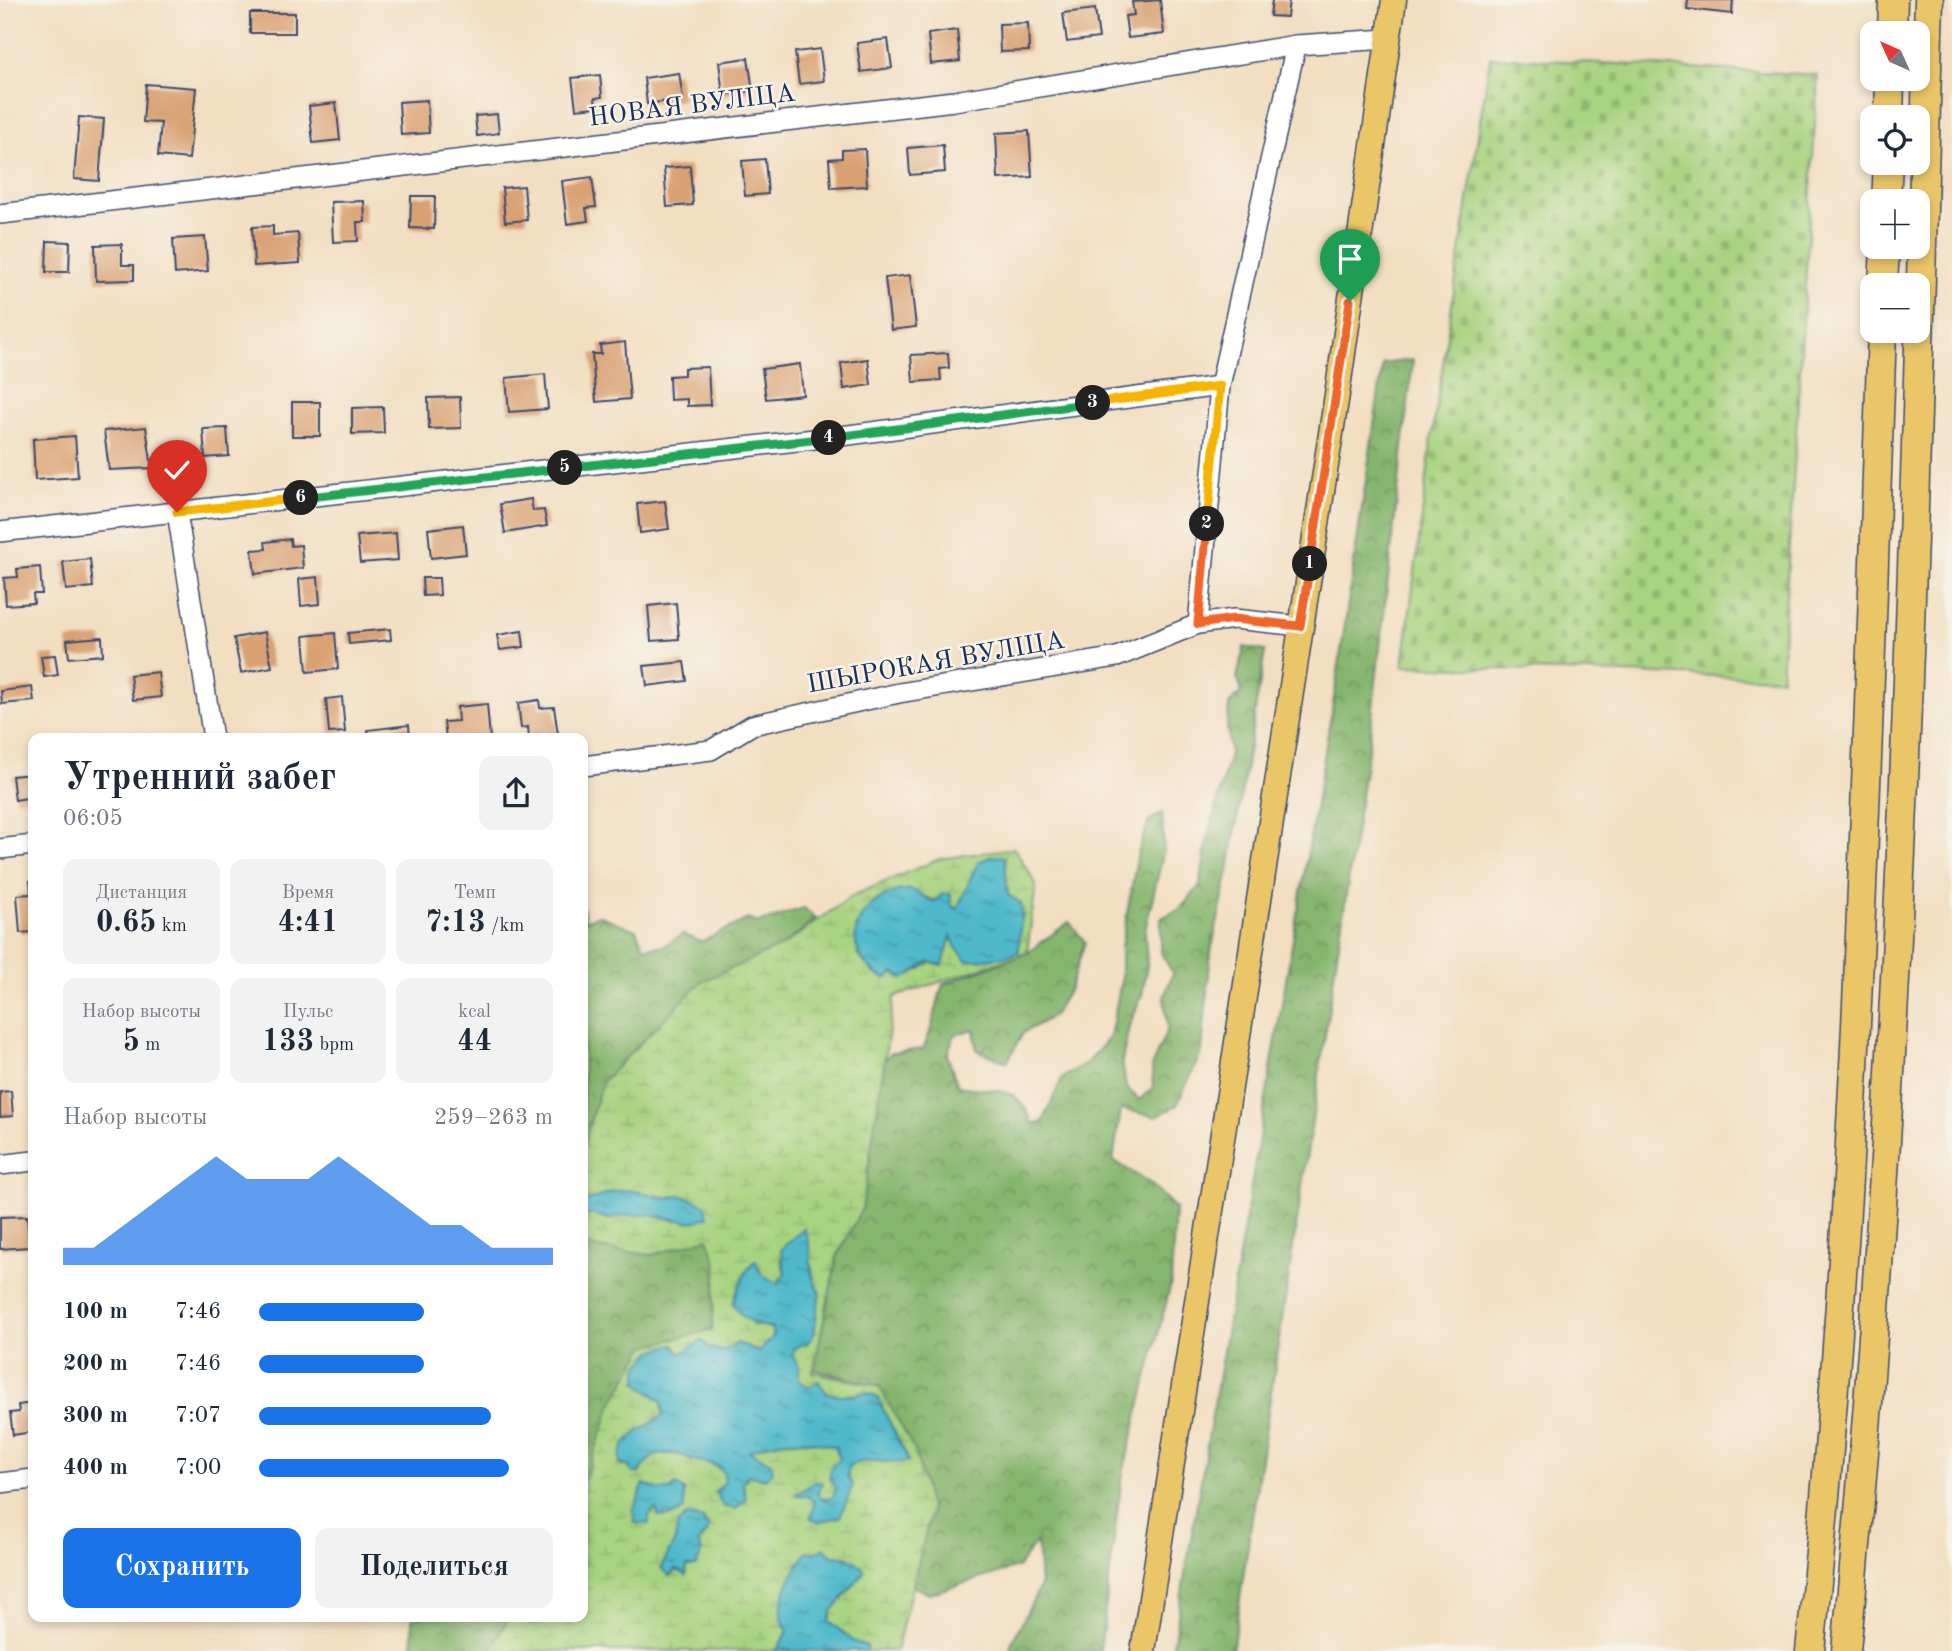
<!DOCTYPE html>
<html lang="ru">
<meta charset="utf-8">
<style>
:root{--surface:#fff;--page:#f2f2f3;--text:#1f2937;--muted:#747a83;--accent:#1a73e8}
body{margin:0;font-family:"Old Standard TT",serif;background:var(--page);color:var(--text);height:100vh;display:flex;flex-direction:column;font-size:26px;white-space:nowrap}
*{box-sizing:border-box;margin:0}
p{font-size:23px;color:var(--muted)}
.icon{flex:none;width:38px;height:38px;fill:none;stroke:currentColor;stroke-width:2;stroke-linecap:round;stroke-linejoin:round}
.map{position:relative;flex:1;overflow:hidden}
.panel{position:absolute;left:28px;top:733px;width:560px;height:889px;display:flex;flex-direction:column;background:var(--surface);border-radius:14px;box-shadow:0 4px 10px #0003}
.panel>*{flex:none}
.needle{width:46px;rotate:315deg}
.tools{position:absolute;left:1860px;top:21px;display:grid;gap:14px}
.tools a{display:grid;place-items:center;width:70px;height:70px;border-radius:14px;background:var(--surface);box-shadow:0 4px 10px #0003;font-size:35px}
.pin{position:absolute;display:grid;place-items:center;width:60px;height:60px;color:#fff;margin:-72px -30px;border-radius:50% 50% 50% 0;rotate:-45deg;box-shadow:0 0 7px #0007}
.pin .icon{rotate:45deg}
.km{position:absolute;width:35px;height:35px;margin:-18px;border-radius:50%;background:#222;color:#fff;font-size:19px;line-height:35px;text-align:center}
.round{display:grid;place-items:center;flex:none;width:74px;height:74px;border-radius:14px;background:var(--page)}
.headline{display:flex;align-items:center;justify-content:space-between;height:119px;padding:0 35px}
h1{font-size:38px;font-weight:700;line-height:52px}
.metrics{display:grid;grid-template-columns:repeat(3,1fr);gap:10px;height:119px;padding:7px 35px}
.metrics div{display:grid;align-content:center;border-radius:14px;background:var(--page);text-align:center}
.metrics b{font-size:30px;font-weight:700}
.metrics small{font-size:19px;font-weight:400}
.metrics p{font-size:19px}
.chart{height:196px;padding:14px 35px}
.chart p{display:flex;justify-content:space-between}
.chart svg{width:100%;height:126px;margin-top:7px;fill:var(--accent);opacity:.7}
.primary-button{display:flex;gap:14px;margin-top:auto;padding:14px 35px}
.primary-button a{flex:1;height:80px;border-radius:14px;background:var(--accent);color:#fff;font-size:28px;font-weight:700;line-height:80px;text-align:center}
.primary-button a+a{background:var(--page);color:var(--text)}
ul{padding:0 35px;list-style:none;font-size:23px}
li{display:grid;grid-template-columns:112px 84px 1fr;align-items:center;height:52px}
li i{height:18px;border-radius:9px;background:var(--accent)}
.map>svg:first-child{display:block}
.forest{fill:url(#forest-crowns);stroke:#507266;stroke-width:2}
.wetland{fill:url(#wetland-marsh);stroke:#62816f;stroke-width:2;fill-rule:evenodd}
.cemetery{fill:url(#cemetery-stones);stroke:#62816f;stroke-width:2}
.water{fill:url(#water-ripples);stroke:#357494;stroke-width:2}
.building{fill:#d9a072}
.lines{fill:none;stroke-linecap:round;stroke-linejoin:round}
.minor-casing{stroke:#3b496d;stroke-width:22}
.major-casing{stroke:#3b496d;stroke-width:27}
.highway-casing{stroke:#3b496d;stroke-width:31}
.minor{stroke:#fff;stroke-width:19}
.major{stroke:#ebc669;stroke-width:24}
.highway{stroke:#ebc669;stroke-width:28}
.split-1-casing{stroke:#fff;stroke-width:14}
.split-2-casing{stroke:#fff;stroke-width:14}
.split-3-casing{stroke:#fff;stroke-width:14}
.split-4-casing{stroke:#fff;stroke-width:14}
.split-5-casing{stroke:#fff;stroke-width:14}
.split-6-casing{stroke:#fff;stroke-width:14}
.split-7-casing{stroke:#fff;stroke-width:14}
.split-1{stroke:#f0652b;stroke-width:9}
.split-2{stroke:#f0652b;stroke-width:9}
.split-3{stroke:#f5b400;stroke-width:9}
.split-4{stroke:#22a559;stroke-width:9}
.split-5{stroke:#22a559;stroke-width:9}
.split-6{stroke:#22a559;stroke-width:9}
.split-7{stroke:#f5b400;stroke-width:9}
.labels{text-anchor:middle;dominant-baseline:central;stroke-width:5;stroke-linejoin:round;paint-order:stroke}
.street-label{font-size:26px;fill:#1b2f5e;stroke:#f7f3e8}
</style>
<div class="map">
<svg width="1952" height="1651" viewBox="0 0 1952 1651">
<defs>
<pattern id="forest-crowns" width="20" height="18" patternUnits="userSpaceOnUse" patternTransform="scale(1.75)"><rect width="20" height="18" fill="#86b56e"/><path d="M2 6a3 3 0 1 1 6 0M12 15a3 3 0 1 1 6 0" fill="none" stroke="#6d945e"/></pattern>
<pattern id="wetland-marsh" width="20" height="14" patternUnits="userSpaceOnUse" patternTransform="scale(1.75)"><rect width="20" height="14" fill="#a8d380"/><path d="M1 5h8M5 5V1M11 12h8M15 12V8" fill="none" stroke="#90b571"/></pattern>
<pattern id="cemetery-stones" width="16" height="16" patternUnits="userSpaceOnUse" patternTransform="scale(1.75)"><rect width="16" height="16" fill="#a8d380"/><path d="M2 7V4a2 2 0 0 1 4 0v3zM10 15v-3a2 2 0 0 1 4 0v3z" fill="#90b571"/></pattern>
<pattern id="water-ripples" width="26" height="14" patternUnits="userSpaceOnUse" patternTransform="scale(1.75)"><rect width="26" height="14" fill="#4fb9cb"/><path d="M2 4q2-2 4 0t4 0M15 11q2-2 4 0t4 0" fill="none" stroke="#4197a8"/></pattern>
</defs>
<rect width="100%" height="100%" fill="#f7f3e8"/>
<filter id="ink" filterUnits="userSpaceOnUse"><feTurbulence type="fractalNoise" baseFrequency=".0143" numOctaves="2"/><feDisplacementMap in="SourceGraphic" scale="14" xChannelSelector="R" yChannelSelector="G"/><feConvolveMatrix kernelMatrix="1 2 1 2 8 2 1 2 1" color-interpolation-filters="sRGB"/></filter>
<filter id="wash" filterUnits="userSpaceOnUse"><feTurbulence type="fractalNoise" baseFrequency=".00686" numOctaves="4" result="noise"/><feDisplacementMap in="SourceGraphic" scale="28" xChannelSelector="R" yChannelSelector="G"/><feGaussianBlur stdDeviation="1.57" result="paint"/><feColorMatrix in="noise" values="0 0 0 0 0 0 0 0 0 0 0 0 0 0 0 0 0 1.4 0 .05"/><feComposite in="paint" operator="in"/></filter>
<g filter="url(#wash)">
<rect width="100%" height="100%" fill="#f2dec1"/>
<g class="forest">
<path d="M1413 360 1369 743 1232 1651H1172L1335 692 1383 364Z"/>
<path d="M1244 647 1265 651 1228 875 1211 951 1202 1051 1177 1105 1157 1117 1121 1109 1113 1160 1151 1184 1175 1208 1171 1283 1121 1482 1100 1651H1011V1644L1040 1586 1037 1541 1018 1567 929 1594 912 1586 931 1512 879 1386 814 1369 837 1256 862 1209 884 1061 891 1053 923 1049C934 1028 935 1007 943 984L1027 953 1069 922 1085 942 1070 988 1053 1016 1023 1033 1007 1062 977 1050 974 1029 954 1035 947 1055 958 1086C994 1094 1017 1080 1032 1123L1043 1122 1062 1078 1088 1062 1110 1037 1121 982V947L1138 853 1149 821 1162 813 1164 850 1145 930 1147 965 1142 995 1129 1026 1122 1061 1126 1087 1139 1100 1153 1088 1152 1065 1168 1028 1164 997 1173 973 1161 953V918L1180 909 1200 886 1208 836 1230 753 1227 727 1229 704 1242 691 1237 678Z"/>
<path d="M583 907 586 921 598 915 636 930 644 947 663 946 683 934 701 942 748 919 758 923 804 908 816 919 784 945 701 983 602 1082 583 1147Z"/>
<path d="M708 1237 717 1264 712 1330 645 1347 583 1484V1246L652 1255Z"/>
<path d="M412 1617H509L491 1651H413Z"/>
</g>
<path class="wetland" d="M1014 848 1036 884 1027 953 894 997 862 1209 837 1256 813 1372 879 1386 915 1451 931 1512 896 1651H867V1647L853 1641 829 1621 832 1611 865 1571 847 1556H832L776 1651H491L509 1617H583V1484L612 1404 645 1346 712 1330 717 1264 708 1238 652 1255 583 1246V1218L591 1214 609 1219 623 1215H653L677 1221 687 1198 680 1195C661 1201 645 1190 625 1190 610 1191 594 1203 583 1202V1147L602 1082 701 982 784 945 852 896 939 859ZM978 862 1008 895 1023 916 1018 933 951 935 944 955 903 979 895 973 885 979 874 973 857 954 911 890C925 900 944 900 958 910ZM804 1229 815 1285 792 1356 799 1366V1380C816 1394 843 1399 864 1392L877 1397 909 1461C885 1466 876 1455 849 1466L847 1477 818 1522 815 1502 807 1496 796 1495 817 1493 821 1499 832 1498 837 1489 831 1468 839 1459 836 1447C803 1438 780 1439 748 1451L758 1457 743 1484 715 1492 725 1482 724 1472 710 1461 691 1460 682 1453 654 1455 633 1473 628 1466 647 1427 663 1415 662 1401 649 1392 680 1354 702 1341 710 1348 723 1351 738 1343 759 1352 773 1337 772 1328 752 1325 756 1261 760 1273 778 1284 785 1273 781 1260 794 1238ZM644 1484 658 1490H670L649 1515 633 1512ZM687 1516 704 1519 708 1532 698 1544 702 1552 699 1557 669 1576 662 1568Z"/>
<path class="cemetery" d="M1490 57 1818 75 1781 678 1403 666 1433 429Z"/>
<g class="water">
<path d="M992 856 1005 857 1008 895 1021 903C1023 919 1018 934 1019 952L1004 957 968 961 956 948 951 936 943 965 929 962 903 979 895 973 885 979C846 958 845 917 885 896 891 893 904 888 911 890 919 892 927 900 935 902L942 894H951V905L957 909 978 862Z"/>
<path d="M629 1190 667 1199 680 1195 705 1204 708 1217 692 1222 652 1215H623L609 1219 591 1214 583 1218V1202L615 1191Z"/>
<path d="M804 1228C814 1248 806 1275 820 1291L814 1334 807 1344 796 1347 792 1355 799 1366V1380L808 1388 818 1381 828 1394 854 1396 864 1392 877 1397 909 1461C885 1466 876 1455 849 1466L847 1477 853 1485 840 1517 818 1522 810 1517 815 1502 807 1496 795 1495 815 1482 823 1483 817 1493 821 1499 832 1498 836 1489 829 1478 831 1468 839 1459 836 1447C804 1437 780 1438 749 1451L771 1463 773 1471 765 1479 748 1475 743 1484 746 1499 736 1509 723 1506 715 1492 725 1482 724 1472C708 1459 704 1465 689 1458 669 1449 650 1451 640 1473H633L628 1466 620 1464C619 1436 643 1431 663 1415L662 1401 638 1383V1367L652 1351 674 1344 680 1354 702 1341 710 1348 723 1351 738 1343 759 1352 773 1337 772 1328C753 1324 744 1321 733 1304 738 1288 743 1272 756 1260L760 1273 778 1284 785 1273 781 1249Z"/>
<path d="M644 1484 658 1490H670L676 1485 684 1490V1509C677 1516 669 1518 659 1516L656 1509 649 1515V1524L635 1523 633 1512Z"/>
<path d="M687 1516 704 1519V1525L710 1527 698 1543 702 1552 696 1566H687L686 1575 675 1569 669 1576 661 1568 675 1540 678 1523Z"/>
<path d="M825 1548 832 1556C848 1556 855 1558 865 1571L832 1611 829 1621 853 1641 867 1647V1651H776L788 1632C771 1608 793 1571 807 1551L815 1553Z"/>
</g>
<g id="blocks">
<g class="building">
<path d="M1160 0 1164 34 1128 38 1125 16 1134 15 1132 2Z"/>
<path d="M1272 0H1289L1287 17 1270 16Z"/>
<path d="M1688 0H1733L1732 14 1687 9Z"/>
<path d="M1095 9 1099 38 1067 42 1063 13Z"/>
<rect x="250" y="13" width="45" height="20"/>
<path d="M1028 23 1029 51 1000 52 999 24Z"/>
<path d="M957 30 960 61 931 64 928 34Z"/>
<path d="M888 39 892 68 861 72 857 43Z"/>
<path d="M820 49 824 81 799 84 795 52Z"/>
<path d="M748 58 753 91 723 95 719 62Z"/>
<path d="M679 73 683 99 647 104 644 78Z"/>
<path d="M600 75 602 97 595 98 596 107 576 109 572 78Z"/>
<path d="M146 84 196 88 189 159 158 156 161 123 143 122Z"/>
<path d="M427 100 429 133 401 135 399 102Z"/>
<path d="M336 103 340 140 313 143 309 106Z"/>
<path d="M497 114 499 133 477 136 475 116Z"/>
<path d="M79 117 104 119 99 181 74 179Z"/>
<path d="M1029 131 1032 177 998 179 996 133Z"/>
<path d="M943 145 945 172 910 175 908 148Z"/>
<path d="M865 149 867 186 831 188 829 159 842 158V150Z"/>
<path d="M765 159 768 194 745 196 742 161Z"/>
<path d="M690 166 693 205 667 207 664 168Z"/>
<path d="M592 177 596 207 586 208 588 221 567 224 562 181Z"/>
<path d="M524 186 527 220 505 222 502 188Z"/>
<path d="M411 196H435L434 229 410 228Z"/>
<path d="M364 201 365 222H357L358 241 333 242 331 202Z"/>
<path d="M273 226V235L298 233 300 263 254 266 252 227Z"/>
<path d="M205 237 208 271 175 274 173 239Z"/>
<path d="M47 241 70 242 69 272H46Z"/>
<path d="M122 244V265H134V280L96 281 95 245Z"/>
<path d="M910 275 916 327 891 330 885 278Z"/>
<path d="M625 342 630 399 596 402 592 354H601L600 345Z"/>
<path d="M948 353 949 368 940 369 941 380 913 382 911 355Z"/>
<path d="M868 359 871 385 844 389 841 363Z"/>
<path d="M800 364 803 395 766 399 762 369Z"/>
<path d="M708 367 710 405 687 406V399L670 400 669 376 684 375V368Z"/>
<path d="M545 374 548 409 509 412 506 378Z"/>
<path d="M460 397 461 428 429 429 428 398Z"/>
<rect x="292" y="402" width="28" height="34"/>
<path d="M383 407 384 433 352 434V408Z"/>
<path d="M146 427 152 468 109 470 104 431Z"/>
<path d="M227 428 229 456 205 458 203 429Z"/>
<path d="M75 436 78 477 35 480 33 439Z"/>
<path d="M531 499 533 511 544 510 547 526 505 533 500 504Z"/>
<path d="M665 501 669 529 640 533 637 504Z"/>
<path d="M463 525 466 554 431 558 428 529Z"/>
<path d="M396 533 398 560 360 563 357 536Z"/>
<path d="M290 539 291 546 301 545 303 568 255 574 252 550 266 549 265 542Z"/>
<path d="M90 559 93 587 66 590 63 562Z"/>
<path d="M40 567 42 594H33L34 603 6 605 4 578 18 577 17 569Z"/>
<path d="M318 577 320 604 301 606 299 579Z"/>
<path d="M422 578H439L440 595 423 596Z"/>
<path d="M676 603 679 639 651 641 648 606Z"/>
<path d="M390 629 391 640 349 644 348 633Z"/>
<path d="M522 631 524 647 500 650 497 635Z"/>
<path d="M265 632 272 667 241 673 234 638Z"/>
<path d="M335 633 338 669 307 672 304 636Z"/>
<path d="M102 637 103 655 69 658 67 640Z"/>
<path d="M55 655 58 675 44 677 41 656Z"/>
<path d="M684 662 687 681 647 686 644 666Z"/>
<path d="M158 672 161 697 133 700 130 675Z"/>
<path d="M32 687 34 701 2 704 1 691Z"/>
<path d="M342 697 345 732 329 733 326 699Z"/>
<path d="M539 700 540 708 554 707 558 734 529 737 528 727 521 728 518 703Z"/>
<path d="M487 704 490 738H446L444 722 458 721 457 707Z"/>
<path d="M409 725 410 738H369L368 730Z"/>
<path d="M33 774V797L15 800 12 776Z"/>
<path d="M30 881H33V932L20 933 17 895 31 894Z"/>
<path d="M11 1091 13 1116 0 1117V1092Z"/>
<path d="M27 1216 29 1247 0 1249V1217Z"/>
<path d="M32 1403 33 1432 13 1435 10 1413 19 1412 18 1405Z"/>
</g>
</g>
</g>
<g filter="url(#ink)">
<use href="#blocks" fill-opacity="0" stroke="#3b496d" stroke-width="2"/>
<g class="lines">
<g class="minor-casing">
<g id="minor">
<path d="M0 214 954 101 1296 45 1388 39"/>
<path d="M177 512 213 738"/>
<path d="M0 532 841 436 1220 386"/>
<path d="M1198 624 1220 386 1296 45"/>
<path d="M583 766 711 750 752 725 899 693 1117 657 1198 624 1234 619 1300 626"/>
<path d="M0 849 33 845"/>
<path d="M0 1165 33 1161"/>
<path d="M0 1483 33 1479"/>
</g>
</g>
<g class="major-casing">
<path id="major" d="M1143 1651 1338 388 1394 0"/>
</g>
<g class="highway-casing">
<g id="highway">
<path d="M1892 33 1893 0"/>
<path d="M1889 117 1890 79"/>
<path d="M1886 201 1888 163"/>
<path d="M1883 285 1885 247"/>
<path d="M1810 1651C1857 1213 1866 771 1882 331"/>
<path d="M1846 1651C1901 1103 1913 550 1929 0"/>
</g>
</g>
<use href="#minor" class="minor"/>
<use href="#major" class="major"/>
<use href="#highway" class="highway"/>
</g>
</g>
<g class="lines" filter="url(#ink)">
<g class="split-1-casing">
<path id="split-1" d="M1310 564 1350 301"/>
</g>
<g class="split-2-casing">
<path id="split-2" d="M1207 524 1198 624 1234 619 1300 626 1310 564"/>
</g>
<g class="split-3-casing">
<path id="split-3" d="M1093 403 1220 386 1207 524"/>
</g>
<g class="split-4-casing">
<path id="split-4" d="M829 438 1093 403"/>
</g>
<g class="split-5-casing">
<path id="split-5" d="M565 468 829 438"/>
</g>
<g class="split-6-casing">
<path id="split-6" d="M301 498 565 468"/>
</g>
<g class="split-7-casing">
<path id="split-7" d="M177 512 301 498"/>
</g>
<use href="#split-1" class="split-1"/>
<use href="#split-2" class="split-2"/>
<use href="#split-3" class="split-3"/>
<use href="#split-4" class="split-4"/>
<use href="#split-5" class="split-5"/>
<use href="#split-6" class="split-6"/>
<use href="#split-7" class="split-7"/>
</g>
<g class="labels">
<g class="street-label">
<text transform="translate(692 106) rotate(-7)">НОВАЯ ВУЛІЦА</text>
<text transform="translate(936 663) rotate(-10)">ШЫРОКАЯ ВУЛІЦА</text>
</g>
</g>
</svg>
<div class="tools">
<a><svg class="needle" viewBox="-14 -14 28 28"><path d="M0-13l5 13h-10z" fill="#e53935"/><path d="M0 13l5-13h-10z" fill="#747a83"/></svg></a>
<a><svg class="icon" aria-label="locate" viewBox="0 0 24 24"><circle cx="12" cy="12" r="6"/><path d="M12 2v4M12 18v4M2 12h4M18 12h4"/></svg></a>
<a>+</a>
<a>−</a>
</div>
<div class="pin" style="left:1350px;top:301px;background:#1e9e55"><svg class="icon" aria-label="arrive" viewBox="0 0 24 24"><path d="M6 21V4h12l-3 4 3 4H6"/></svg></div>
<div class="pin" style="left:177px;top:512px;background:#d93025"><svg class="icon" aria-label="check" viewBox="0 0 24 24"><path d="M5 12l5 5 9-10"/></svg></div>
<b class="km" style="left:1310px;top:564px">1</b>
<b class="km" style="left:1207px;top:524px">2</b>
<b class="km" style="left:1093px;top:403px">3</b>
<b class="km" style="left:829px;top:438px">4</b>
<b class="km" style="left:565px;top:468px">5</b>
<b class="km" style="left:301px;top:498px">6</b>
<section class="panel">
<div class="headline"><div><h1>Утренний забег</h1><p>06:05</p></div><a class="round"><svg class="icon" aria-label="share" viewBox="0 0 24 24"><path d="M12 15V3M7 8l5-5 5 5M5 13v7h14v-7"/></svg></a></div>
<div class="metrics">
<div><p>Дистанция</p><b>0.65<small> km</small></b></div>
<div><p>Время</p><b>4:41</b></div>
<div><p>Темп</p><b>7:13<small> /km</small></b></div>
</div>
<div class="metrics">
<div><p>Набор высоты</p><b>5<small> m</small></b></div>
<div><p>Пульс</p><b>133<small> bpm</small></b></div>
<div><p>kcal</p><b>44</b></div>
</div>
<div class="chart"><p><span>Набор высоты</span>259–263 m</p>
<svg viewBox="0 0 160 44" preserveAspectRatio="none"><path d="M0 44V38L10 38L20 30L30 22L40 14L50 6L60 14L70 14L80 14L90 6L100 14L110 22L120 30L130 30L140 38L150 38L160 38V44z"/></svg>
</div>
<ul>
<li><b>100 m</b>7:46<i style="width:56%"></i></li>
<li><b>200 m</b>7:46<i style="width:56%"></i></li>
<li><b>300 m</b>7:07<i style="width:79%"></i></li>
<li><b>400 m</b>7:00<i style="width:85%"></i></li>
</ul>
<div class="primary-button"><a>Сохранить</a><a>Поделиться</a></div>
</section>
</div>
